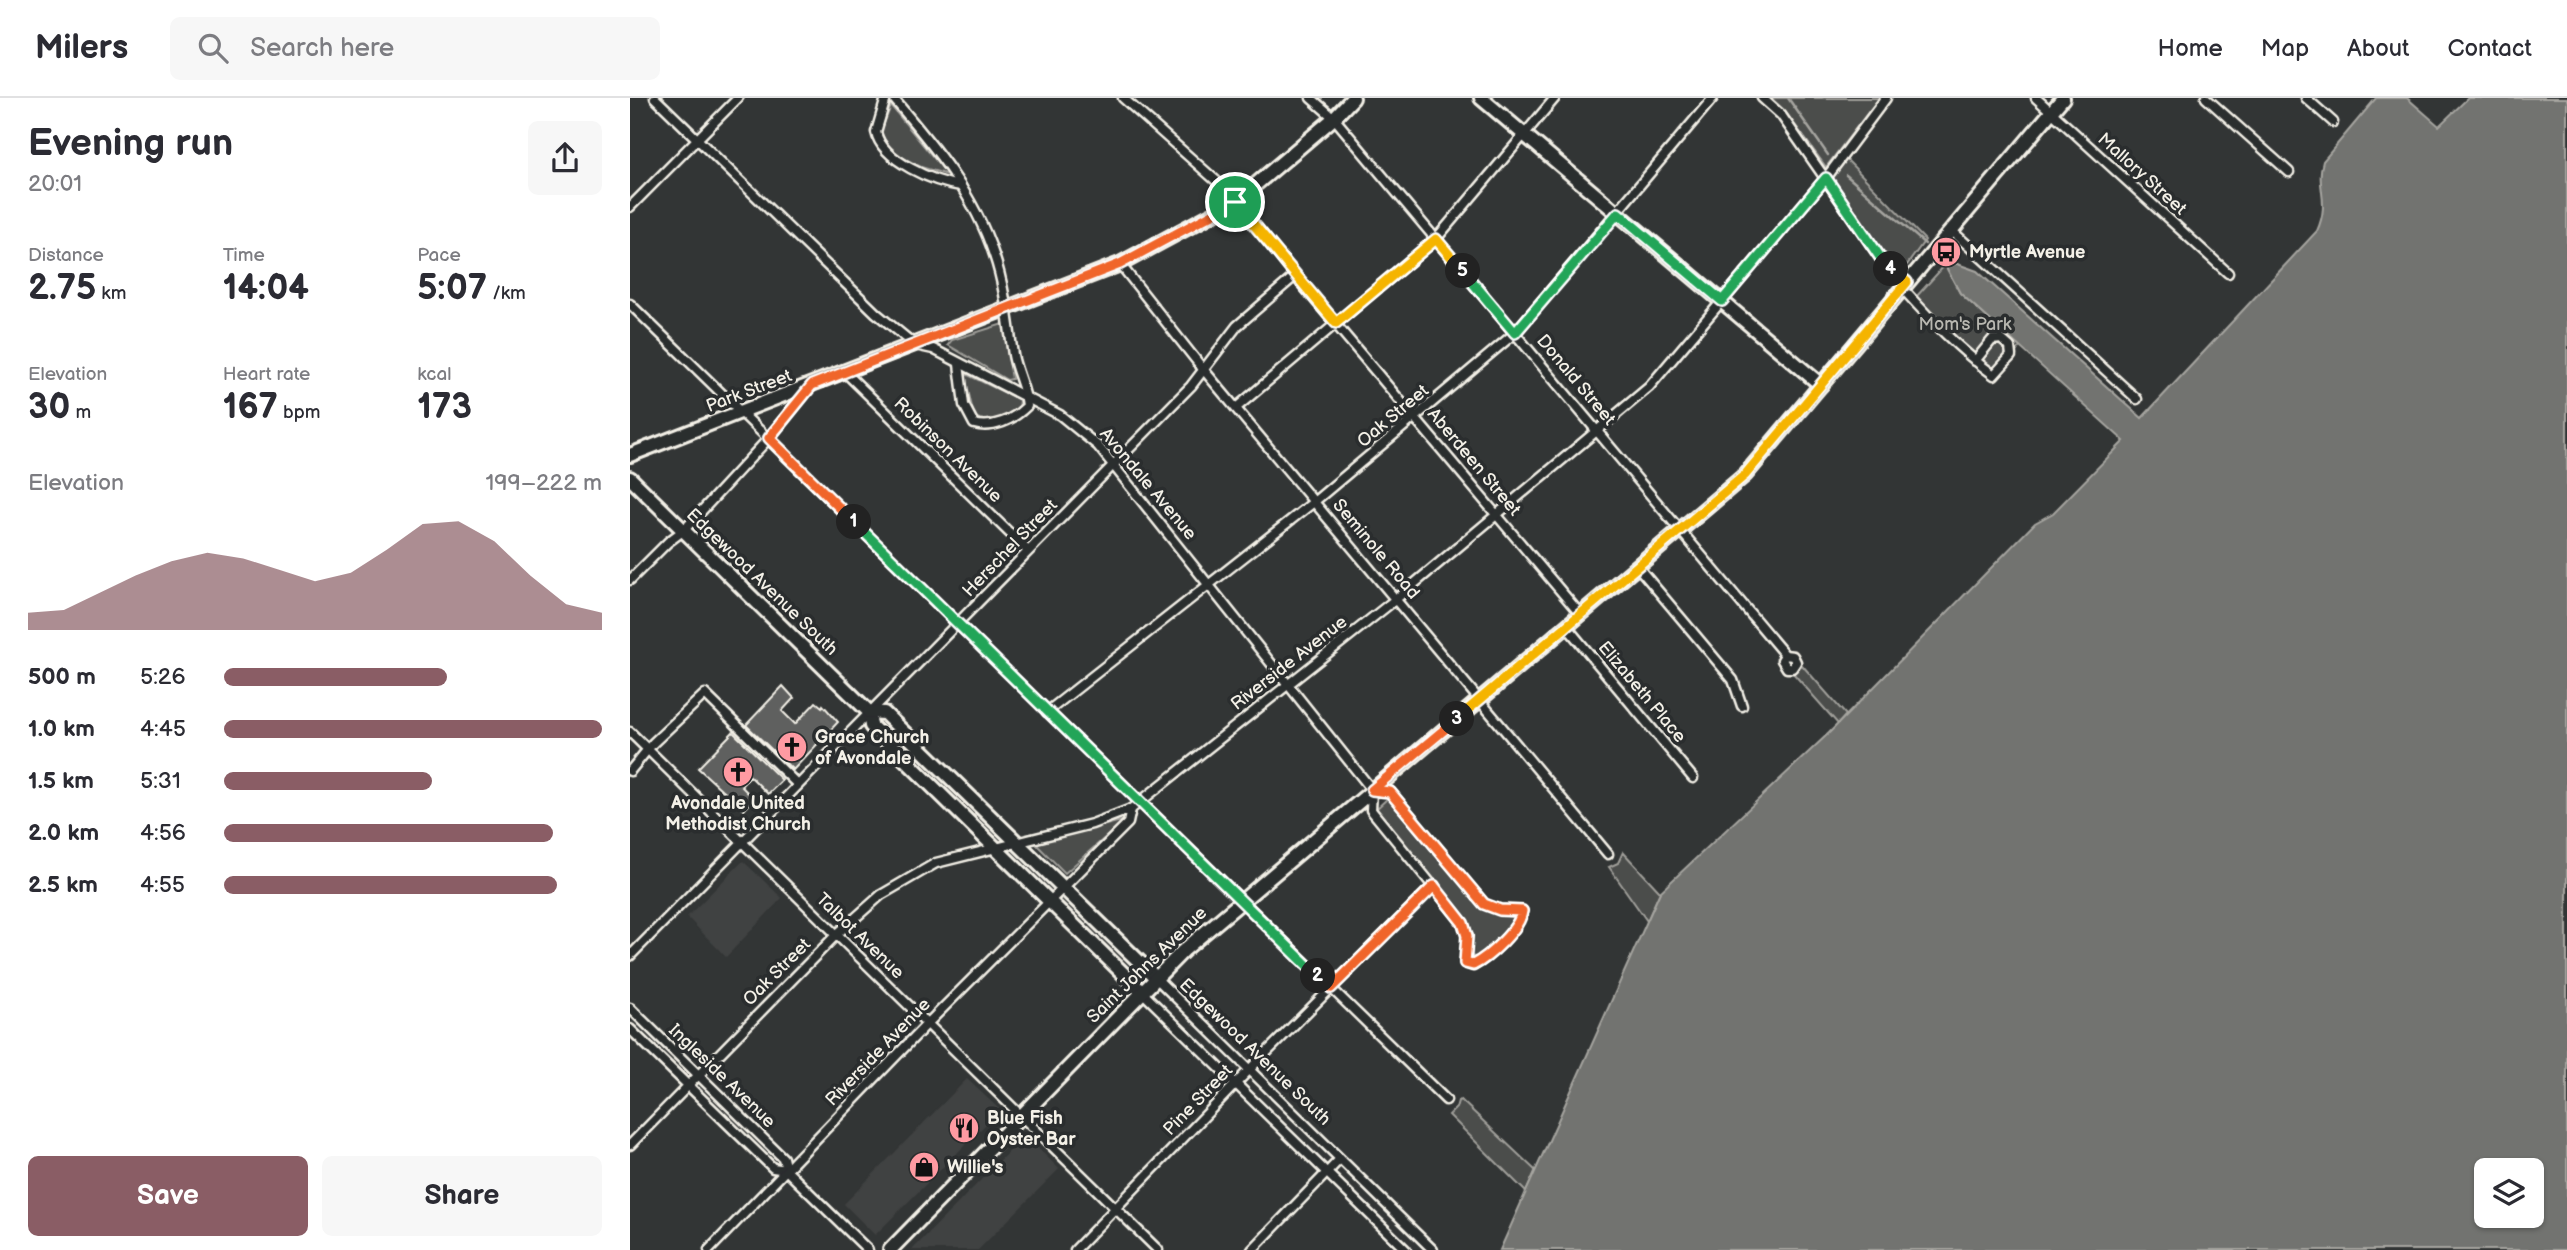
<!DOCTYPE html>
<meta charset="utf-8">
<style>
:root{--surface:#fff;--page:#f7f7f7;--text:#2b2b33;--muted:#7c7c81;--line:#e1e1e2;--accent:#8a5d65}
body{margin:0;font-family:"Balsamiq Sans",sans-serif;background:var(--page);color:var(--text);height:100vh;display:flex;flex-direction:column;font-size:26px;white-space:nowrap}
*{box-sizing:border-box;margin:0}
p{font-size:23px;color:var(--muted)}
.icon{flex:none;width:38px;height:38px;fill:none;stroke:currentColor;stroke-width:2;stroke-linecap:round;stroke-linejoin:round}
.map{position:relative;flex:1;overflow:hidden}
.sheet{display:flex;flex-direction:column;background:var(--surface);width:630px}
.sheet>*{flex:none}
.fabs{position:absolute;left:1844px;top:1060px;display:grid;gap:14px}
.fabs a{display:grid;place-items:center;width:70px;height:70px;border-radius:10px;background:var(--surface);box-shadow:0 2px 5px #0004;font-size:35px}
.pin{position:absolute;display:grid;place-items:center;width:60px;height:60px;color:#fff;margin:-30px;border:4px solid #fff;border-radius:50%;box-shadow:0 2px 7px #0007}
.km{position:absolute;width:35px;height:35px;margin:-18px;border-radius:50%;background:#222;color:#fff;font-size:19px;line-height:35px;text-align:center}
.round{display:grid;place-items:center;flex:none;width:74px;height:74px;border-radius:10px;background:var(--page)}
.summary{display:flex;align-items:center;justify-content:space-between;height:119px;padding:0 28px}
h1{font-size:38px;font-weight:700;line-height:52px}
.stats{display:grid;grid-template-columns:repeat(3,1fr);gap:10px;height:119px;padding:7px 28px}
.stats div{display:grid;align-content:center}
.stats b{font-size:35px;font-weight:700}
.stats small{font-size:19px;font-weight:400}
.stats p{font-size:19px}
.chart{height:196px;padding:14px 28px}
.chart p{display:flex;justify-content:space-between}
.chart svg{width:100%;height:126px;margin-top:7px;fill:var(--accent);opacity:.7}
.action{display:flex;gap:14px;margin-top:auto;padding:14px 28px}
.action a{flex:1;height:80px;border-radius:10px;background:var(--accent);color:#fff;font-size:28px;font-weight:700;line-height:80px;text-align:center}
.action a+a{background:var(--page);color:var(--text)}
ul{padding:0 28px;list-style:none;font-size:23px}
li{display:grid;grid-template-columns:112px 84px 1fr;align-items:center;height:52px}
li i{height:18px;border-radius:9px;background:var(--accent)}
header{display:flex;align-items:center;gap:42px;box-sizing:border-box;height:98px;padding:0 35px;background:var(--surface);border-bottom:2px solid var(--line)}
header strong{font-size:33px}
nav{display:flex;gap:38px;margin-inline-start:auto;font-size:24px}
.search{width:490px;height:63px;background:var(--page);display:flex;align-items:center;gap:18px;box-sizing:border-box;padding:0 24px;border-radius:10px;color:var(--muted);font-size:26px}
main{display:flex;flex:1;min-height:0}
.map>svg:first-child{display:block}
.built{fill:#404242}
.green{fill:#4b4d4c;stroke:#a09f9a;stroke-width:2}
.water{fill:#727370;stroke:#a6a5a0;stroke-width:2;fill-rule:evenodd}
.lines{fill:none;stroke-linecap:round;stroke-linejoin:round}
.stream{stroke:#a6a5a0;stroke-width:2.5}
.building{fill:#5f605f;stroke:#f4f1e8;stroke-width:2}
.street-casing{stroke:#f4f1e8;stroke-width:13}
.secondary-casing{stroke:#f4f1e8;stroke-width:18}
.street{stroke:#2a2d2e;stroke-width:8}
.secondary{stroke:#2a2d2e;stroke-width:12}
.split-1-casing{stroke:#fff;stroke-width:14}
.split-2-casing{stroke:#fff;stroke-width:14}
.split-3-casing{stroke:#fff;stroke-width:14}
.split-4-casing{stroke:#fff;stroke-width:14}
.split-5-casing{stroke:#fff;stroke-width:14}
.split-6-casing{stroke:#fff;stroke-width:14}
.split-1{stroke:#f0652b;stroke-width:9}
.split-2{stroke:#22a559;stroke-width:9}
.split-3{stroke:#f0652b;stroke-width:9}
.split-4{stroke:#f5b400;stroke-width:9}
.split-5{stroke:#22a559;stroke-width:9}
.split-6{stroke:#f5b400;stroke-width:9}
.labels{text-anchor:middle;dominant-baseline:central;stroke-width:7;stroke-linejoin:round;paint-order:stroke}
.street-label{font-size:18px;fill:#f4f1e8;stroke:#2a2d2e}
.poi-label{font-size:18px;font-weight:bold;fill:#f4f1e8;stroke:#2a2d2e;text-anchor:start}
.park-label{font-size:18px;fill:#b9b8b1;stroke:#2a2d2e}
</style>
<header>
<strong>Milers</strong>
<div class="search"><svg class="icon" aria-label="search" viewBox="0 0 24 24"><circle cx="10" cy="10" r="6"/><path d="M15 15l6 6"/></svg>Search here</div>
<nav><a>Home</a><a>Map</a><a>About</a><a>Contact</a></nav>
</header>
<main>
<section class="sheet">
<div class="summary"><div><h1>Evening run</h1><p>20:01</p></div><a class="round"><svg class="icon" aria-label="share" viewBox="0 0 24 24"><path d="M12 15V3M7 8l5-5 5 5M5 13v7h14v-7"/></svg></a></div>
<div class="stats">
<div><p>Distance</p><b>2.75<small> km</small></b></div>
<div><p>Time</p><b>14:04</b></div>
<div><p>Pace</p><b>5:07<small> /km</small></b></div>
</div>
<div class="stats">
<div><p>Elevation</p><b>30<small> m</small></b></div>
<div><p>Heart rate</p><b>167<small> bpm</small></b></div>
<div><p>kcal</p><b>173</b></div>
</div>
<div class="chart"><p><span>Elevation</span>199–222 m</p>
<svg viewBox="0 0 160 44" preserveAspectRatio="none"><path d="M0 44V38L10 37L20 31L30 25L40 20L50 17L60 19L70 23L80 27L90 24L100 16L110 7L120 6L130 13L140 25L150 35L160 38V44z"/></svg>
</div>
<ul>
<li><b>500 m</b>5:26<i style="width:59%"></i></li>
<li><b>1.0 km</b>4:45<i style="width:100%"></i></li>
<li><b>1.5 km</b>5:31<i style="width:55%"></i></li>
<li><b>2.0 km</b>4:56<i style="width:87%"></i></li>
<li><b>2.5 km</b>4:55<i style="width:88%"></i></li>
</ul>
<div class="action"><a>Save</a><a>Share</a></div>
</section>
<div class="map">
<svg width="1937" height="1152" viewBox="0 0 1937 1152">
<rect width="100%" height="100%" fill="#323535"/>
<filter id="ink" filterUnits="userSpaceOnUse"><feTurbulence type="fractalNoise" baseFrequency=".0143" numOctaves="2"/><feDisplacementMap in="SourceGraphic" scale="14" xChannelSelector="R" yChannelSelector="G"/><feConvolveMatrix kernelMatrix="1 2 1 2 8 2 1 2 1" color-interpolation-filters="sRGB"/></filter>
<g filter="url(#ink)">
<g class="built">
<path d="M113 763 152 800 96 859 57 819Z"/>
<path d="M337 981 370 1012 245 1137 214 1106Z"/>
<path d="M395 1037 429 1071 348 1152H282Z"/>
</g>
<g class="green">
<path d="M1141 0H1249L1196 69 1154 12Z"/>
<path d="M261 8 318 77 291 69 258 52 251 33Z"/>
<path d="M1214 59 1295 142 1272 174 1256 158 1200 77Z"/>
<path d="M1315 167 1330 195 1390 249 1369 277 1336 252 1286 199Z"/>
<path d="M373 226 382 281 377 282 318 247 322 242Z"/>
<path d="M334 275 390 302 389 310C375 319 359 328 344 318Z"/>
<path d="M1172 567 1216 617 1208 626 1163 575Z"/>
<path d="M759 699 854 811 880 815 885 820V826L849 860 840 858C837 849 843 838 839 825L745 712Z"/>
<path d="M495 722 435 775 405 745Z"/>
<path d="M993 754 1030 794 1017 823 979 769 988 765Z"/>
<path d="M831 1002 906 1073 896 1094 819 1017 826 1010 828 1003Z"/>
</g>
<path class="water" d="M1746 0H1777L1809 28 1838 0H1937V1152H870L1030 794 1199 635 1405 425 1423 415 1494 343 1330 195 1315 167 1319 163 1347 173 1512 320 1687 133C1701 102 1685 89 1693 63ZM1857 1073H1902V1118H1857Z"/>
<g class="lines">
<g class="stream">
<path d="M1158 0 1198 57"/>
<path d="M1216 77 1295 146"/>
</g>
</g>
<g class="building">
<path d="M153 588 164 600 152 613 165 626 186 604 192 609 193 607 208 624 163 672 116 627Z"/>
<path d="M103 634 152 682 138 696 120 678 111 688 124 701 114 712 68 670Z"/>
</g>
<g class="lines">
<g class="street-casing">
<g id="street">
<path d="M25 0 246 215 285 247 303 251 430 317 468 348 742 692"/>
<path d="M256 0 246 34C252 63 304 84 331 88"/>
<path d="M263 0C304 48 344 96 364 157 375 189 378 223 383 257 386 274 396 291 397 308 383 322 363 331 344 326L334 307 329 266"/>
<path d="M493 0 601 96 665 178 951 517"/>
<path d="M681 0 704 20 1155 557 1163 558 1166 564 1162 570H1157L1152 562 1155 557"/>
<path d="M1132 0 1151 17 1252 162 1277 184"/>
<path d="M1406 0 1598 175"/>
<path d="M1576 0 1659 74"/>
<path d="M1676 0 1703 24"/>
<path d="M0 109 108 0"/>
<path d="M1321 132 1507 301"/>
<path d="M490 166 573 271 978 756"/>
<path d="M1272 190C1302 223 1328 251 1364 277L1381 258 1380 249 1371 241 1362 242 1345 263"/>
<path d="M0 206 816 1002"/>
<path d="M215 274 398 453"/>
<path d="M606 310 806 141 925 0"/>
<path d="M1008 469 1103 582 1112 608"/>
<path d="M0 482 38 444 54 432 139 340 180 289"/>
<path d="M937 529 1063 680"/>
<path d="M417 614 685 403 885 235 1083 0"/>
<path d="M0 634 528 1152"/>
<path d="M0 673 23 645 75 596 168 687"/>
<path d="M742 692 760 694 854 806 870 812 892 813C890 831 858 859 843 868L835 865 837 838 833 825 741 712Z"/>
<path d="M0 858 561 288 607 228 665 178"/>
<path d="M526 880 803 1152"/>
<path d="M512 894 776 1152"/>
<path d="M0 910 153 1060 156 1072 238 1152"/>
<path d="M0 931 143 1070 156 1072"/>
<path d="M0 1047 206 837 251 797 306 765 462 726 501 711"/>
<path d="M79 1152 297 926 498 725 501 711 766 501 1019 289 1196 80 1256 0"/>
<path d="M445 1152 619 972 804 787"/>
<path d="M622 1152 710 1061"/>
</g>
</g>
<g class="secondary-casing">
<g id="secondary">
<path d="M851 0 1191 287"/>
<path d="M0 357 490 166 605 104 704 20 723 0"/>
<path d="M0 380 239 614 241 628 512 894"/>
<path d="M239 614 254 615 526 880"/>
<path d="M260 1152 553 853 1115 377 1433 0"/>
</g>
</g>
<use href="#street" class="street"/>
<use href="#secondary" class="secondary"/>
</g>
</g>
<g class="lines" filter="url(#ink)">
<g class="split-1-casing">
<path id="split-1" d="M224 424 139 340 182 287 490 166 605 104"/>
</g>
<g class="split-2-casing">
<path id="split-2" d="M224 424 688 878"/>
</g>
<g class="split-3-casing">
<path id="split-3" d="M688 878 701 890 804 788 833 825 837 838 835 865 843 867C859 859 890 831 892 813L870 812 854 806 760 694 742 692 827 621"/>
</g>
<g class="split-4-casing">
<path id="split-4" d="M827 621 1115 377 1277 184 1261 171"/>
</g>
<g class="split-5-casing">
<path id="split-5" d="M833 173 885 235 988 115 1092 203 1196 80 1252 162 1261 171"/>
</g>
<g class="split-6-casing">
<path id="split-6" d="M605 104 706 225 806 141 833 173"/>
</g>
<use href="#split-1" class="split-1"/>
<use href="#split-2" class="split-2"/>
<use href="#split-3" class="split-3"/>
<use href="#split-4" class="split-4"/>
<use href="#split-5" class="split-5"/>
<use href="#split-6" class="split-6"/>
</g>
<defs>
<g id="bus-disc" transform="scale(1.575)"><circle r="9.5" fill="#ff9aa2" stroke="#2a2d2e"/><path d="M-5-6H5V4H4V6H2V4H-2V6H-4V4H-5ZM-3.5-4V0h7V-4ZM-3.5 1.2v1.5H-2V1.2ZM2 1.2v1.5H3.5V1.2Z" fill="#111"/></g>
<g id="church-disc" transform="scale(1.575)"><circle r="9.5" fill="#ff9aa2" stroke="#2a2d2e"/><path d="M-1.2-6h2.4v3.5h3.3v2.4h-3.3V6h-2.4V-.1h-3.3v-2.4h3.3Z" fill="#111"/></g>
<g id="restaurant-disc" transform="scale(1.575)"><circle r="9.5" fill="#ff9aa2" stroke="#2a2d2e"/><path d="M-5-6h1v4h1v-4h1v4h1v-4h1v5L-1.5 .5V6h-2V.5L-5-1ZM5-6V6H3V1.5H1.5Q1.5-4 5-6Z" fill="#111"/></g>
<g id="shop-disc" transform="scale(1.575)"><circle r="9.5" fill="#ff9aa2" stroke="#2a2d2e"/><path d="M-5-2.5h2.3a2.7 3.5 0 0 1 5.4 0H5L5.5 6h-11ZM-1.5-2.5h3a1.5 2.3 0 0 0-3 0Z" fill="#111"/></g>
</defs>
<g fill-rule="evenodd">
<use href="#bus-disc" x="1316" y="154"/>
<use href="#church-disc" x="162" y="649"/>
<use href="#church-disc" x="108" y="674"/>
<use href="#restaurant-disc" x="334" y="1030"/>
<use href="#shop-disc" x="294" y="1069"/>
</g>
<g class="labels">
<g class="street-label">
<text transform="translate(1512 76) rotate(42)">Mallory Street</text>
<text transform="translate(946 282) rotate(50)">Donald Street</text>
<text transform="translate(119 293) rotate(-21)">Park Street</text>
<text transform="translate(763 318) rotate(-40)">Oak Street</text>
<text transform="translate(318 352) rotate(44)">Robinson Avenue</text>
<text transform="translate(844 364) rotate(50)">Aberdeen Street</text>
<text transform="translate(518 386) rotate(50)">Avondale Avenue</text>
<text transform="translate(380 450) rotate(-46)">Herschel Street</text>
<text transform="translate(746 451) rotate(50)">Seminole Road</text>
<text transform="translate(132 484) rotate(44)">Edgewood Avenue South</text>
<text transform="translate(659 565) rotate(-38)">Riverside Avenue</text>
<text transform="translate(1012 594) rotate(50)">Elizabeth Place</text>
<text transform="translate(230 838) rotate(44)">Talbot Avenue</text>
<text transform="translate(517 867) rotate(-44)">Saint Johns Avenue</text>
<text transform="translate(147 874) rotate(-45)">Oak Street</text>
<text transform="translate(248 954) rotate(-46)">Riverside Avenue</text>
<text transform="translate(625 954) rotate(44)">Edgewood Avenue South</text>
<text transform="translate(92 978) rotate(44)">Ingleside Avenue</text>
<text transform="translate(568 1002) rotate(-46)">Pine Street</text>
</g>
<g class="poi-label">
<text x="1339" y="154">Myrtle Avenue</text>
<text x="185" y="639">Grace Church<tspan x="185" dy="21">of Avondale</tspan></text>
<text x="108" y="705" text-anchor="middle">Avondale United<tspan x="108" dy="21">Methodist Church</tspan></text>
<text x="357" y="1020">Blue Fish<tspan x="357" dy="21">Oyster Bar</tspan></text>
<text x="317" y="1069">Willie's</text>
</g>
<g class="park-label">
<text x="1335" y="226">Mom's Park</text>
</g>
</g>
</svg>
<div class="fabs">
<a><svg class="icon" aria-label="layers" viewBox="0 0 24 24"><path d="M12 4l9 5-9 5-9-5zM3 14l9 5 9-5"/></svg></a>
</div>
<div class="pin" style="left:605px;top:104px;background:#1e9e55"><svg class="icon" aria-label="arrive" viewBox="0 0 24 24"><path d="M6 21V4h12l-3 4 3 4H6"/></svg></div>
<b class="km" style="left:224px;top:424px">1</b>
<b class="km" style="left:688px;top:878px">2</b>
<b class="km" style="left:827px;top:621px">3</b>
<b class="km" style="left:1261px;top:171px">4</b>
<b class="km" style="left:833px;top:173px">5</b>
</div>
</main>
